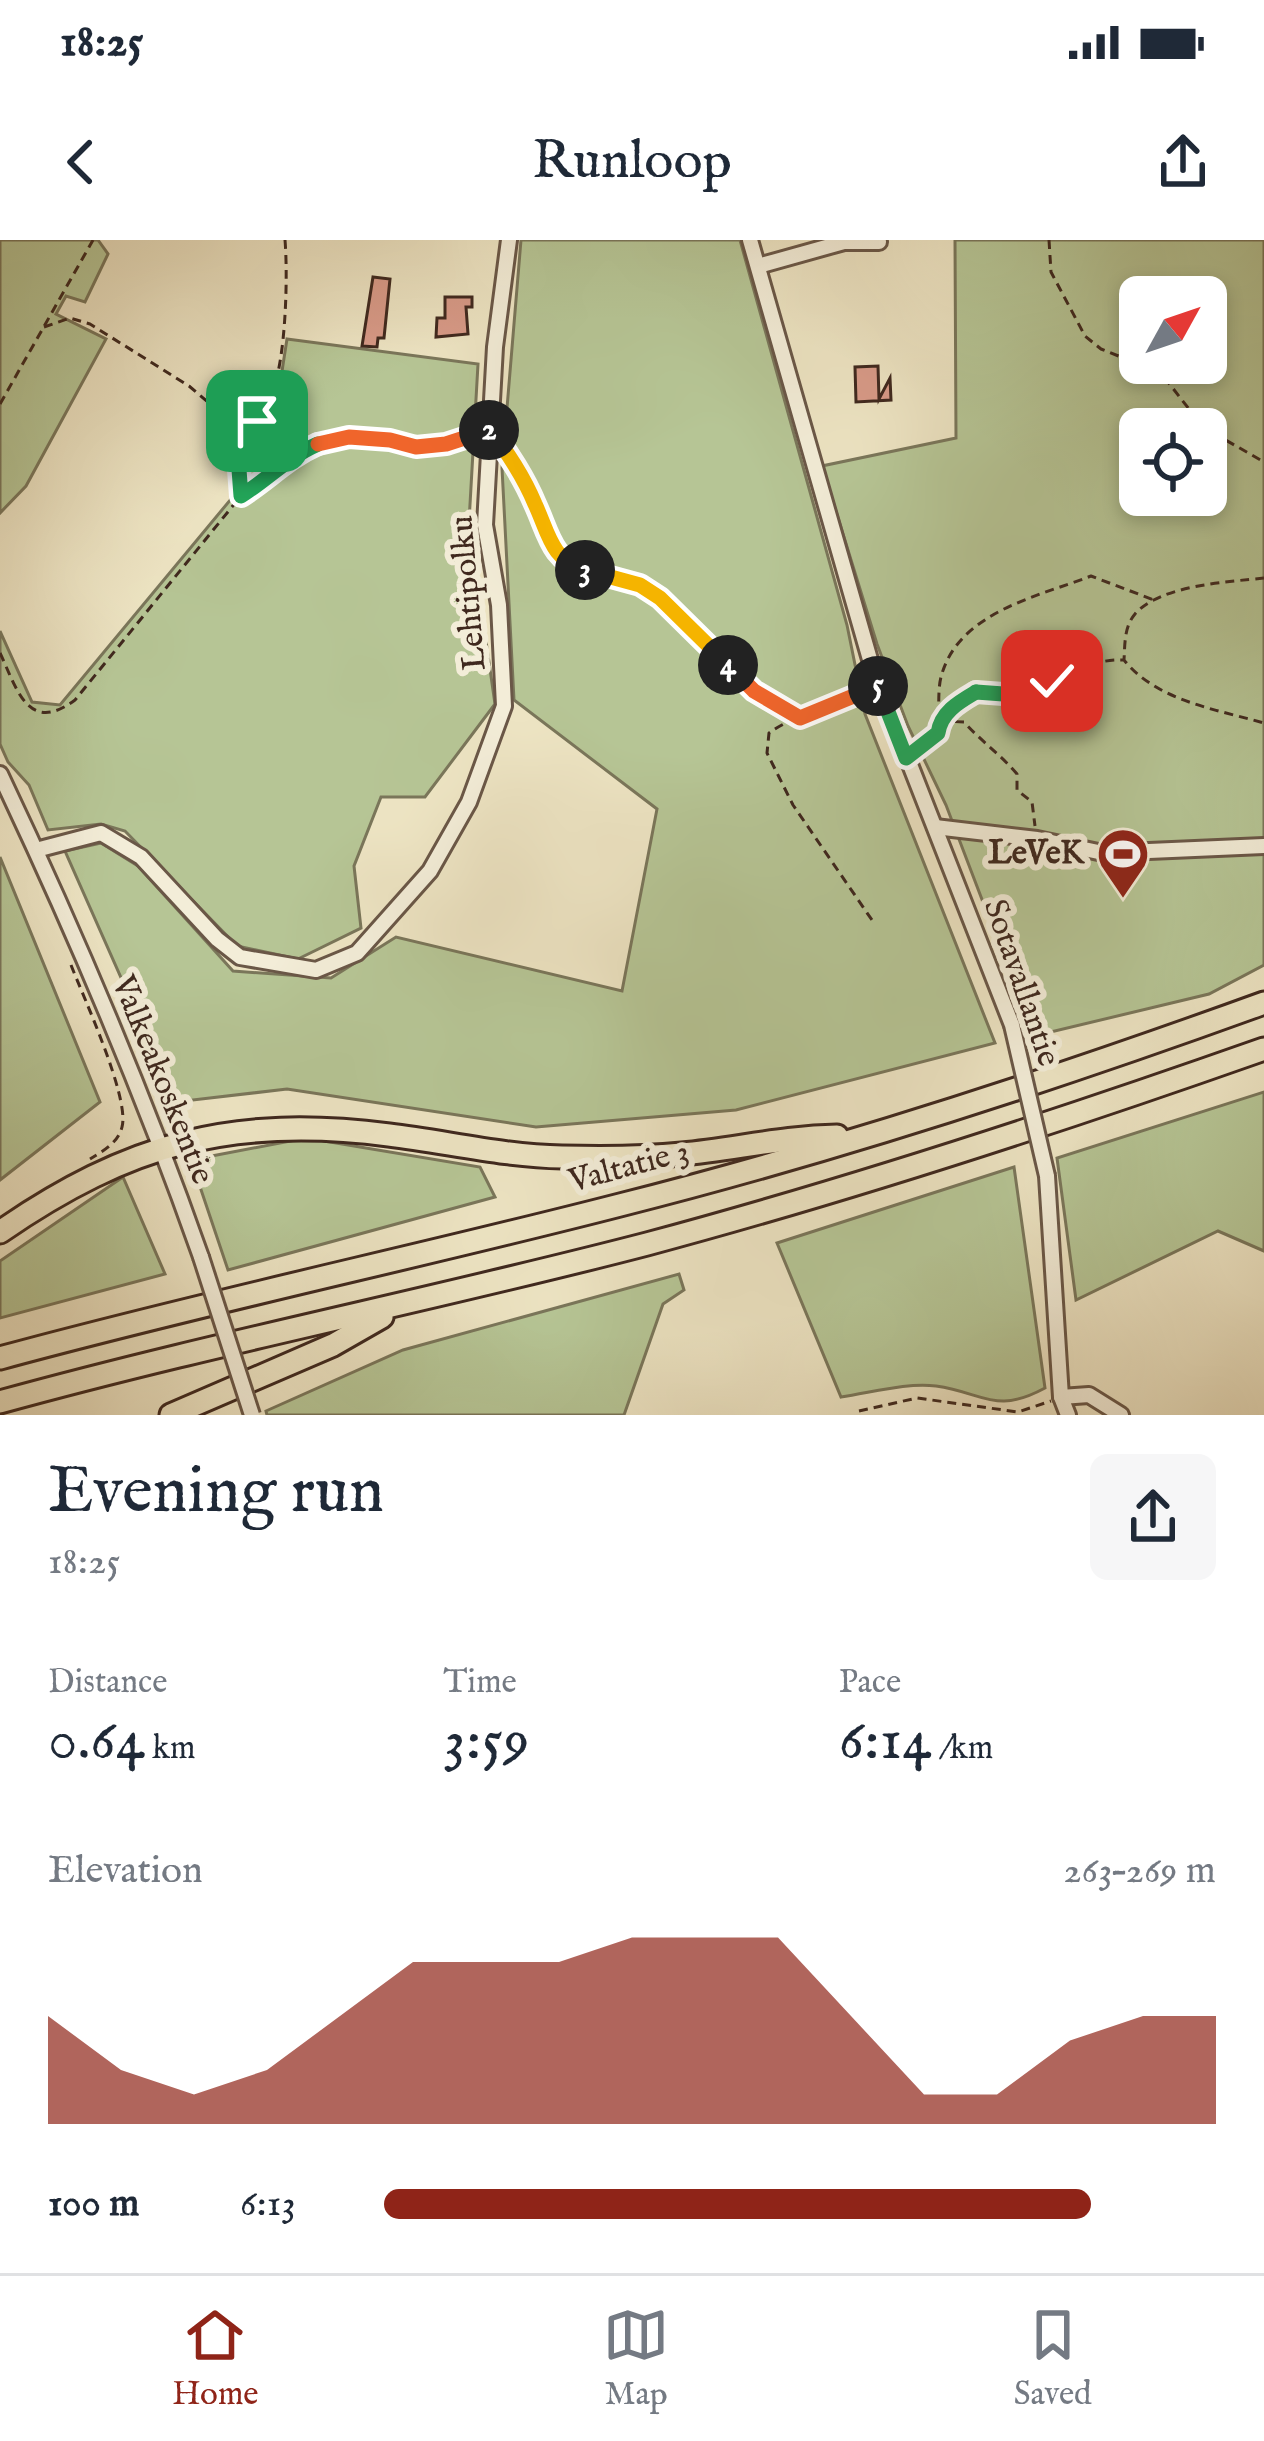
<!DOCTYPE html>
<meta charset="utf-8">
<style>
:root{--surface:#fff;--page:#f6f6f7;--text:#1f2937;--muted:#747a83;--line:#e0e1e3;--accent:#8f2418}
body{margin:0;font-family:"IM FELL English",serif;background:var(--page);color:var(--text);height:100vh;display:flex;flex-direction:column;font-size:45px;white-space:nowrap}
*{box-sizing:border-box;margin:0}
p{font-size:39px;color:var(--muted)}
.icon{flex:none;width:66px;height:66px;fill:none;stroke:currentColor;stroke-width:2;stroke-linecap:round;stroke-linejoin:round}
.map{position:relative;height:1175px;overflow:hidden}
.side{display:flex;flex-direction:column;background:var(--surface);flex:1}
.side>*{flex:none}
.needle{width:78px;rotate:50deg}
.tools{position:absolute;left:1119px;top:36px;display:grid;gap:24px}
.tools a{display:grid;place-items:center;width:108px;height:108px;border-radius:18px;background:var(--surface);box-shadow:0 6px 18px #0003;font-size:60px}
.pin{position:absolute;display:grid;place-items:center;width:102px;height:102px;color:#fff;margin:-51px;border-radius:24px;box-shadow:0 6px 18px #0006}
.km{position:absolute;width:60px;height:60px;margin:-30px;border-radius:50%;background:#222;color:#fff;font-size:33px;line-height:60px;text-align:center}
.round{display:grid;place-items:center;flex:none;width:126px;height:126px;border-radius:18px;background:var(--page)}
.headline{display:flex;align-items:center;justify-content:space-between;height:204px;padding:0 48px}
h1{font-size:66px;font-weight:600;line-height:90px}
.metrics{display:grid;grid-template-columns:repeat(3,1fr);gap:18px;height:204px;padding:12px 48px}
.metrics div{display:grid;align-content:center}
.metrics b{font-size:60px;font-weight:600}
.metrics small{font-size:33px;font-weight:400}
.metrics p{font-size:33px}
.chart{height:336px;padding:24px 48px}
.chart p{display:flex;justify-content:space-between}
.chart svg{width:100%;height:216px;margin-top:12px;fill:var(--accent);opacity:.7}
ul{padding:0 48px;list-style:none;font-size:39px}
li{display:grid;grid-template-columns:192px 144px 1fr;align-items:center;height:90px}
li i{height:30px;border-radius:15px;background:var(--accent)}
.status{display:flex;justify-content:space-between;align-items:center;height:84px;padding:0 60px;background:var(--surface);direction:ltr}
.status svg{height:33px;fill:currentColor}
header{display:flex;justify-content:space-between;align-items:center;height:156px;padding:0 48px;background:var(--surface);font-size:54px;font-weight:600}
.tabs{display:flex;justify-content:space-around;align-items:center;height:168px;border-top:3px solid var(--line);background:var(--surface);font-size:33px;color:var(--muted)}
.tabs a{display:grid;justify-items:center;gap:6px}
.tabs .selected{color:var(--accent)}
.map>svg:first-child{display:block}
.green{fill:#b6c595;stroke:#7a765a;stroke-width:3;fill-rule:evenodd}
.building{fill:#d89a88;stroke:#3f281e;stroke-width:3}
.lines{fill:none;stroke-linecap:round;stroke-linejoin:round}
.minor-casing{stroke:#6a5747;stroke-width:20}
.highway-casing{stroke:#3f281e;stroke-width:27}
.path{stroke:#3f281e;stroke-width:3;stroke-dasharray:9 6;stroke-linecap:butt}
.minor{stroke:#f3edd8;stroke-width:14}
.highway{stroke:#ede4c3;stroke-width:21}
.minor-bridge-casing{stroke:#6a5747;stroke-width:20;stroke-linecap:butt}
.minor-bridge{stroke:#f3edd8;stroke-width:14}
.split-1-casing{stroke:#fff;stroke-width:24}
.split-2-casing{stroke:#fff;stroke-width:24}
.split-3-casing{stroke:#fff;stroke-width:24}
.split-4-casing{stroke:#fff;stroke-width:24}
.split-5-casing{stroke:#fff;stroke-width:24}
.split-6-casing{stroke:#fff;stroke-width:24}
.split-7-casing{stroke:#fff;stroke-width:24}
.split-1{stroke:#22a559;stroke-width:15}
.split-2{stroke:#f0652b;stroke-width:15}
.split-3{stroke:#f5b400;stroke-width:15}
.split-4{stroke:#f5b400;stroke-width:15}
.split-5{stroke:#f0652b;stroke-width:15}
.split-6{stroke:#22a559;stroke-width:15}
.split-7{stroke:#22a559;stroke-width:15}
.labels{text-anchor:middle;dominant-baseline:central;stroke-width:12;stroke-linejoin:round;paint-order:stroke}
.street-label{font-size:33px;fill:#3f281e;stroke:#f3edd8}
.poi-label{font-size:33px;font-weight:bold;fill:#3f281e;stroke:#f3edd8;text-anchor:end}
</style>
<div class="status"><b>18:25</b><svg viewBox="0 0 49 12"><path d="M0 12V9h3v3zM5 12V6h3v6zM10 12V3h3v9zM15 12V0h3v12zM26 1h20v11H26zM47 4h2v5h-2z"/></svg></div>
<header><svg class="icon" aria-label="back" viewBox="0 0 24 24"><path d="M15 5l-7 7 7 7"/></svg>Runloop<svg class="icon" aria-label="share" viewBox="0 0 24 24"><path d="M12 15V3M7 8l5-5 5 5M5 13v7h14v-7"/></svg></header>
<div class="map">
<svg width="1264" height="1175" viewBox="0 0 1264 1175">
<rect width="100%" height="100%" fill="#ede4c3"/>
<filter id="stains"><feTurbulence type="fractalNoise" baseFrequency=".00167" numOctaves="4"/><feColorMatrix values="0 0 0 0 .2 0 0 0 0 .09 0 0 0 0 .02 0 0 0 .5 -.17"/></filter>
<radialGradient id="worn" r=".72"><stop offset=".6" stop-color="#630" stop-opacity="0"/><stop offset="1" stop-color="#630" stop-opacity=".3"/></radialGradient>
<g class="green">
<path d="M0 0H98L108 14 85 62 66 56 56 74 106 99 26 246 0 273Z"/>
<path d="M521 0H740L847 385 865 474 995 803 736 870 536 887 287 849 176 862 65 611 101 603 138 626 233 731 331 738 396 697 622 751 657 569 514 460 502 228Z"/>
<path d="M955 0H1264V725L1209 754 1034 796 946 565 908 486 877 404 822 226 956 198ZM1140 57H1206V123H1140ZM1140 189H1206V255H1140Z"/>
<path d="M287 99 478 124 469 282 495 464 425 557H381L354 626 361 688 298 719 237 706 125 591 101 584 48 590 29 545 8 522 0 504V391L32 462 60 465 241 247 307 199 299 180 275 176Z"/>
<path d="M0 617 100 862 0 940Z"/>
<path d="M1264 852V1011L1218 991 1076 1060 1057 918Z"/>
<path d="M306 898 480 927 495 957 228 1030 191 920Z"/>
<path d="M1014 927 1045 1148C995 1175 985 1153 936 1146 907 1142 870 1153 841 1157L777 1003Z"/>
<path d="M123 937 165 1034 0 1078V1021Z"/>
<path d="M679 1034 684 1050 663 1064 624 1175H267L266 1171 403 1110Z"/>
</g>
<g class="building">
<path d="M373 37 390 39 384 98H378L377 107 362 106Z"/>
<path d="M445 57H472V67H466L468 94 436 97 437 78H445Z"/>
<path d="M878 126 879 159 890 138 891 160 856 162 855 127Z"/>
</g>
<g class="lines">
<g class="minor-casing">
<g id="minor">
<path d="M750 0 873 430 1012 785"/>
<path d="M758 26 844 2H879"/>
<path d="M0 534C75 692 143 852 201 1017"/>
<path d="M935 587 1037 599 1103 613 1264 606"/>
<path d="M36 610 101 593 141 617 217 699 240 717 316 730 357 713 430 631 469 562 504 466 499 365 485 285 495 107 509 0"/>
<path d="M1047 936 1061 1157 1068 1175"/>
<path d="M1061 1157 1089 1155 1121 1175"/>
</g>
</g>
<g class="highway-casing">
<g id="highway">
<path d="M0 992C129 903 233 875 389 895 447 902 504 916 562 917 602 918 642 918 682 914 734 909 784 897 837 896"/>
<path d="M0 1118C205 1062 414 1018 620 965 838 910 1052 840 1264 763"/>
<path d="M0 1162C214 1103 432 1060 647 1004 856 948 1060 881 1264 809"/>
<path d="M171 1175 333 1105 382 1077"/>
</g>
</g>
<g class="path">
<path d="M285 0C288 36 286 123 271 155 262 174 251 188 237 203L241 256C278 234 303 201 349 197 372 195 393 204 415 207 438 209 460 200 480 192"/>
<path d="M1049 0 1051 32 1085 96 1101 109 1161 133 1203 187 1264 222"/>
<path d="M44 87 70 78 90 84 189 146 209 163 236 201"/>
<path d="M0 164 93 0"/>
<path d="M503 209 534 260 550 305 568 325 640 345 660 358 754 451 800 478"/>
<path d="M1264 338C1228 342 1160 345 1135 374 1124 387 1125 404 1124 420 1157 461 1215 469 1264 483"/>
<path d="M0 413C17 449 28 495 75 460L240 257"/>
<path d="M866 450C837 463 792 476 769 493L767 513 793 565 874 683"/>
<path d="M941 480 976 452C1031 466 1070 418 1123 420"/>
<path d="M940 481 964 482C981 501 1001 515 1017 534V550L1032 562 1035 586"/>
<path d="M915 510 938 493C940 475 937 453 941 437 958 372 1037 357 1091 336L1154 360"/>
<path d="M71 725C83 756 130 858 122 887 118 903 103 911 90 919"/>
<path d="M859 1171 917 1158 1018 1172 1051 1161"/>
</g>
<use href="#minor" class="minor"/>
<use href="#highway" class="highway"/>
<g class="minor-bridge-casing">
<g id="minor-bridge">
<path d="M1012 785 1047 936"/>
<path d="M201 1017 252 1175"/>
</g>
</g>
<use href="#minor-bridge" class="minor-bridge"/>
</g>
<g class="lines">
<g class="split-1-casing">
<path id="split-1" d="M257 181 237 203 241 256C268 239 288 217 318 204"/>
</g>
<g class="split-2-casing">
<path id="split-2" d="M318 204 349 197 390 200 416 207 446 204 489 190"/>
</g>
<g class="split-3-casing">
<path id="split-3" d="M489 190C507 210 525 240 535 264 549 294 551 320 585 330"/>
</g>
<g class="split-4-casing">
<path id="split-4" d="M585 330 640 345 660 358 728 425"/>
</g>
<g class="split-5-casing">
<path id="split-5" d="M728 425 754 451 800 478 878 446"/>
</g>
<g class="split-6-casing">
<path id="split-6" d="M878 446 906 518 938 493C941 472 959 462 976 452"/>
</g>
<g class="split-7-casing">
<path id="split-7" d="M976 452 1017 455 1052 441"/>
</g>
<use href="#split-1" class="split-1"/>
<use href="#split-2" class="split-2"/>
<use href="#split-3" class="split-3"/>
<use href="#split-4" class="split-4"/>
<use href="#split-5" class="split-5"/>
<use href="#split-6" class="split-6"/>
<use href="#split-7" class="split-7"/>
</g>
<defs>
<g id="stadium-pin" transform="scale(2.7)"><path d="M0 17L-7.5 6A9.5 9.5 0 1 1 7.5 6Z" fill="#8f2418" stroke="#f3edd8"/><path d="M0-5a6.5 5 0 1 0 0 10a6.5 5 0 1 0 0-10ZM-3.5-1.8h7v3.6h-7Z" fill="#fff"/></g>
</defs>
<g fill-rule="evenodd">
<use href="#stadium-pin" x="1123" y="614"/>
</g>
<g class="labels">
<g class="street-label">
<text transform="translate(469 353) rotate(-95)">Lehtipolku</text>
<text transform="translate(1021 743) rotate(71)">Sotavallantie</text>
<text transform="translate(162 840) rotate(68)">Valkeakoskentie</text>
<text transform="translate(629 927) rotate(-15)">Valtatie 3</text>
</g>
<g class="poi-label">
<text x="1084" y="614">LeVeK</text>
</g>
</g>
<rect width="100%" height="100%" filter="url(#stains)"/>
<rect width="100%" height="100%" fill="url(#worn)"/>
</svg>
<div class="tools">
<a><svg class="needle" viewBox="-14 -14 28 28"><path d="M0-13l5 13h-10z" fill="#e53935"/><path d="M0 13l5-13h-10z" fill="#747a83"/></svg></a>
<a><svg class="icon" aria-label="locate" viewBox="0 0 24 24"><circle cx="12" cy="12" r="6"/><path d="M12 2v4M12 18v4M2 12h4M18 12h4"/></svg></a>
</div>
<div class="pin" style="left:257px;top:181px;background:#1e9e55"><svg class="icon" aria-label="arrive" viewBox="0 0 24 24"><path d="M6 21V4h12l-3 4 3 4H6"/></svg></div>
<div class="pin" style="left:1052px;top:441px;background:#d93025"><svg class="icon" aria-label="check" viewBox="0 0 24 24"><path d="M5 12l5 5 9-10"/></svg></div>
<b class="km" style="left:489px;top:190px">2</b>
<b class="km" style="left:585px;top:330px">3</b>
<b class="km" style="left:728px;top:425px">4</b>
<b class="km" style="left:878px;top:446px">5</b>
</div>
<section class="side">
<div class="headline"><div><h1>Evening run</h1><p>18:25</p></div><a class="round"><svg class="icon" aria-label="share" viewBox="0 0 24 24"><path d="M12 15V3M7 8l5-5 5 5M5 13v7h14v-7"/></svg></a></div>
<div class="metrics">
<div><p>Distance</p><b>0.64<small> km</small></b></div>
<div><p>Time</p><b>3:59</b></div>
<div><p>Pace</p><b>6:14<small> /km</small></b></div>
</div>
<div class="chart"><p><span>Elevation</span>263–269 m</p>
<svg viewBox="0 0 160 44" preserveAspectRatio="none"><path d="M0 44V22L10 33L20 38L30 33L40 22L50 11L60 11L70 11L80 6L90 6L100 6L110 22L120 38L130 38L140 27L150 22L160 22V44z"/></svg>
</div>
<ul>
<li><b>100 m</b>6:13<i style="width:85%"></i></li>
</ul>
</section>
<nav class="tabs">
<a class="selected"><svg class="icon" aria-label="home" viewBox="0 0 24 24"><path d="M3 11l9-7 9 7M6 9v11h12V9"/></svg>Home</a>
<a><svg class="icon" aria-label="map" viewBox="0 0 24 24"><path d="M3 6l6-2 6 2 6-2v14l-6 2-6-2-6 2zM9 4v14M15 6v14"/></svg>Map</a>
<a><svg class="icon" aria-label="saved" viewBox="0 0 24 24"><path d="M7 4h10v16l-5-4-5 4z"/></svg>Saved</a>
</nav>
